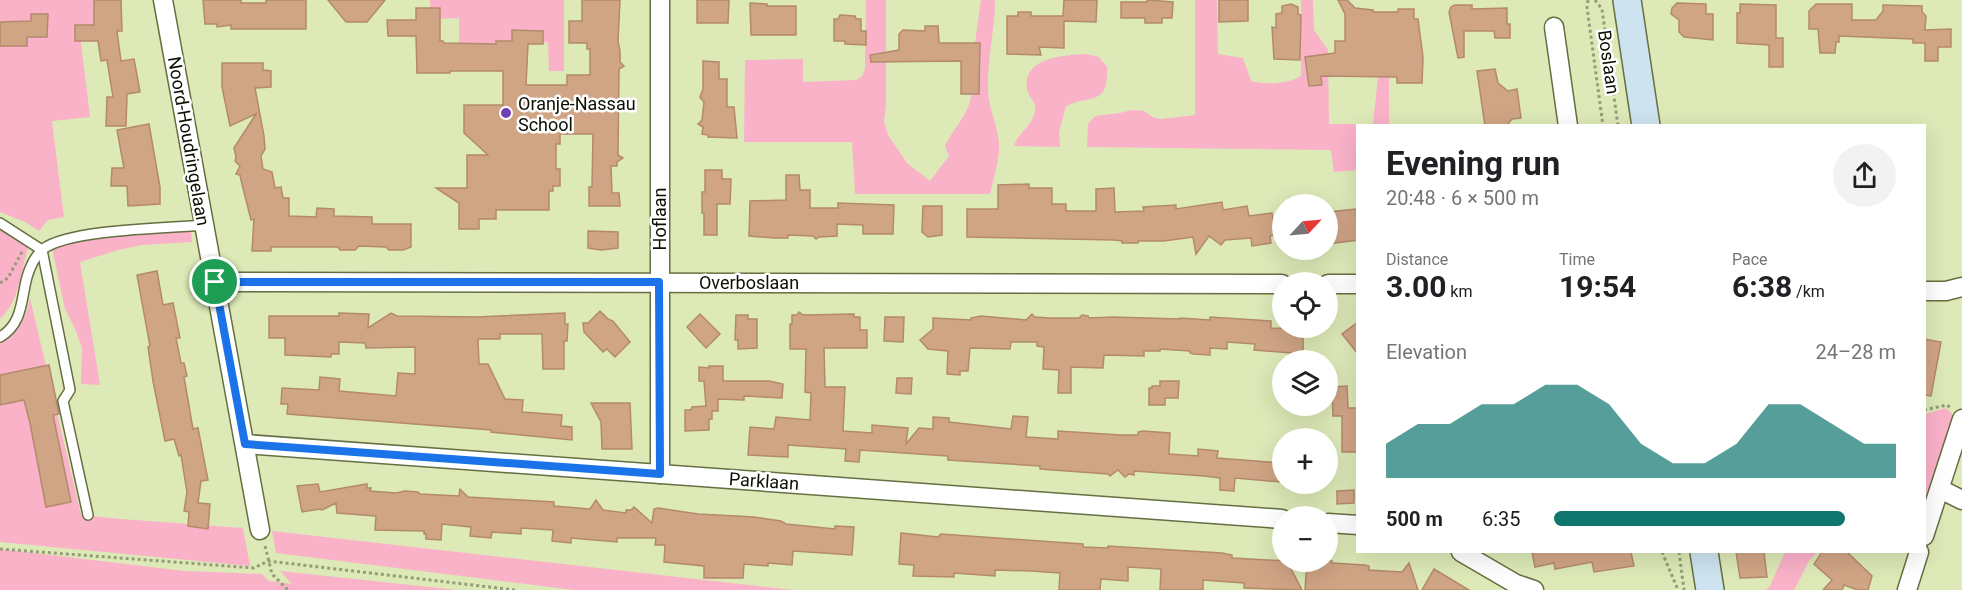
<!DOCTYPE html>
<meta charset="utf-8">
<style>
:root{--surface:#fff;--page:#f2f2f2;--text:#202124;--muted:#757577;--accent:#0f766e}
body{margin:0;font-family:Roboto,sans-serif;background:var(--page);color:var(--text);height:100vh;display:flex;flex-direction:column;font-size:22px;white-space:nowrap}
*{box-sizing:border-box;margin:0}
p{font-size:20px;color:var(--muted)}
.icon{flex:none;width:33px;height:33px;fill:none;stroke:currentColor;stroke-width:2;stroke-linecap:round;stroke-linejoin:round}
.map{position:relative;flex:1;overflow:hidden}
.side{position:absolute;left:1356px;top:124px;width:570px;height:429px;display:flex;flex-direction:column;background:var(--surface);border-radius:0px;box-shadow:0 6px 24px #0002}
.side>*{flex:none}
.needle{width:39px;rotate:64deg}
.buttons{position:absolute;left:1272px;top:194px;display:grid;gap:12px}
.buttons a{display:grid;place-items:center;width:66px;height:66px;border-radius:50%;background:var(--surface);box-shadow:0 6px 24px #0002;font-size:30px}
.pin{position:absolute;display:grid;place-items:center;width:51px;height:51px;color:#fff;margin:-26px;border:3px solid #fff;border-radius:50%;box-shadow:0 2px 6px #0007}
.round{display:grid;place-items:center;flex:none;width:63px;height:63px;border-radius:32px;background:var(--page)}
.head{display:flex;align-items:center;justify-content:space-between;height:102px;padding:0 30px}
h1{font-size:33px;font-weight:700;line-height:45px}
.figures{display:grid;grid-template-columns:repeat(3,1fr);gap:9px;height:102px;padding:6px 30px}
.figures div{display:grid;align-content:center}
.figures b{font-size:30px;font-weight:700}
.figures small{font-size:16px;font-weight:400}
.figures p{font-size:16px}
.chart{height:168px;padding:12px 30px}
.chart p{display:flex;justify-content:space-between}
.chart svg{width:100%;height:108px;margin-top:6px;fill:var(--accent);opacity:.7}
ul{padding:0 30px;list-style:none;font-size:20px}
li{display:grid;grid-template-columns:96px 72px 1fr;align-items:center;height:45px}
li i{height:15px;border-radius:8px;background:var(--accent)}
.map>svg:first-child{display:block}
.green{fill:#fab2c9}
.building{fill:#d0a585;stroke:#b38a6a;stroke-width:1.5}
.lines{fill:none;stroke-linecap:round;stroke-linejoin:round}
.lane-casing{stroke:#656f41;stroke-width:12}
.street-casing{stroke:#656f41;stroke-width:21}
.secondary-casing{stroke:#656f41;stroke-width:30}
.path{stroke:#949d78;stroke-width:3;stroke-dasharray:3 3;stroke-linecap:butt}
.lane{stroke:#fff;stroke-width:9}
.street{stroke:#fff;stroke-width:18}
.secondary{stroke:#cee3f0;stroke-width:27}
.route-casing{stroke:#fff;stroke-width:12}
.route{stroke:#1a73e8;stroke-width:8}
.poi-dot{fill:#713fb6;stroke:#fff;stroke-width:2}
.labels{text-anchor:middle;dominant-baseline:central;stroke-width:5;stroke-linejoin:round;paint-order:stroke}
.street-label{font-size:18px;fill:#0b0f01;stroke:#fff}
.poi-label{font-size:18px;fill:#0b0f01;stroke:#fff;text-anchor:start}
</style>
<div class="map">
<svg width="1962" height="590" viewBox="0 0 1962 590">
<rect width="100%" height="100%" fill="#dde9b7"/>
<g class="green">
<path d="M0 0H101L106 30 80 34 90 117 52 121 64 217 48 220 39 231 25 222 0 212Z"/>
<path d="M430 0H564V71H549L548 42 459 47V18L431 19Z"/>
<path d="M866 0H886V104L884 121 888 135 907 163 930 181 949 156 945 146C957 122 977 108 970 79L981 0H995C995 30 987 59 988 89 988 108 998 125 999 144 1000 160 993 179 990 194H855L852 142H744L745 60 803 59V82L856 80 862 76 865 69Z"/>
<path d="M1195 0H1217L1218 54 1243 58 1251 81C1266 85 1288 84 1301 76V0H1313L1314 30 1328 50 1329 124H1373L1378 77H1389V126H1358L1357 170 1334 172 1331 150 1087 147 1088 124 1095 116 1120 113 1132 110 1144 111 1153 117 1161 119 1195 115Z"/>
<path d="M1086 54 1099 57 1107 67C1109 107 1090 94 1066 106L1059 132 1060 147 1014 146C1018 132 1033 126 1035 111 1037 102 1029 98 1027 90 1021 57 1065 55 1086 54Z"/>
<path d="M0 224 32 237C21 262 22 300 0 319Z"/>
<path d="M191 230 192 242 142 245 118 250 80 262 100 385 81 384 82 348 76 331 65 309 52 248 76 237Z"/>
<path d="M30 298 81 515 121 519 243 528 250 566 0 542V339C21 331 25 318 30 298Z"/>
<path d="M1946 408 1956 418 1925 518V414Z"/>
<path d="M272 531 793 590H574L276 553Z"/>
<path d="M0 549 185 571 262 574 269 581 292 584 280 571 458 590H0Z"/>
<path d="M1785 552H1817L1809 561 1794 590H1766L1770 586Z"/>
</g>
<g class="building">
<path d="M94 0H121L122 31H117L121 61 134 59 140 92 127 94 126 126H106L107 97H113L107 60 101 61 98 41H75V25H94Z"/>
<path d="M203 0H241V3H266V0H306V29H231V25L217 27V24H205Z"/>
<path d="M328 0H385L367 22H346Z"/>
<path d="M582 0H620L618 41 620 51V62L624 66 619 69 618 155 623 158 617 162V166H611L612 193H619L620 206H589V187H592L593 134H560V144H556V169H560V186H553V191H549V210H496V219H479V229H459V203L436 188H467V155H488L464 133V105H503V71H450V73H417L416 36H388L387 20H416V8H440V41H443L444 43 496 44V41H512V30L543 31V44H528L526 85H567V75H590V49H587V43H569V21H582Z"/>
<path d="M697 0H729L728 23H697Z"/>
<path d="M1064 0H1097L1096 22 1064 21V48L1039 47 1041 55 1007 54V16H1018V12H1031V16H1063Z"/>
<path d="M1147 0 1173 2 1172 18H1162V23H1145V18H1121V2H1147Z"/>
<path d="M1219 0H1248V21L1219 22Z"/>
<path d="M1338 0H1347L1355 8 1373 10V12H1398V9H1414V19H1418L1423 57 1422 83H1397V77L1321 76 1322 85 1309 86 1305 57 1335 53V41H1345V14Z"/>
<path d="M750 3 767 4V6H796V35H751Z"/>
<path d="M1677 3 1706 4V14H1713V40L1684 37 1679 32V20L1671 14 1672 8Z"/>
<path d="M1291 4 1298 7V14L1301 15 1300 60 1274 59 1272 27 1276 28V14L1282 13V6Z"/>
<path d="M1740 4 1776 5V38H1783V67H1769V45L1737 43V13H1740Z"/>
<path d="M1816 4H1852V20H1876L1883 11V5L1922 6V12L1926 16 1925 30 1951 29V47H1938V61H1925V43H1913V39L1839 36V42H1836L1835 53H1820L1818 29H1809V11Z"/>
<path d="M1455 5H1472V9L1507 8V24H1510V38H1495L1494 31H1464V57L1458 58 1449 12 1451 7Z"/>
<path d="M31 14H48L47 37H27V46H0V22L31 21Z"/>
<path d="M840 15 855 16 856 19H861V31H866V45L845 44V41H834V19H838Z"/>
<path d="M925 26H938L939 43H980L979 94H961V61L871 62 870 55 899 50V34L903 30 925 31Z"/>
<path d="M703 61 719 62V79H727V107H734L737 138 708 137 709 135 702 134 703 127 698 124 702 120 704 102 700 97 703 89Z"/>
<path d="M222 63H263V70L271 71V87L255 88 264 136 265 149 261 156 263 169 272 172 275 188 281 187 283 198H289V216L316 217 317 208 334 209V216L372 217V224H411V247L403 250H389L386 247 359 246 355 250H340L338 247H271V251H252L254 219 251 220 241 180 240 175 236 174 240 166 235 161 236 157 234 148 256 114 230 126 222 87Z"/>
<path d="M1495 69 1498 83 1508 91 1517 89 1521 118 1512 119 1506 126H1485L1477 71Z"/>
<path d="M149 124 160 187V204L128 206 127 186H111L112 168H124L117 130Z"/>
<path d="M705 170H722V179H731L730 204H717V235H704V213H702V192H705Z"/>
<path d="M786 175H799L800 190H810V208H838V203L894 205 893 234H863V225L837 224V236L819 237 816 239 813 236 788 235V238H775L749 236 750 201 786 200Z"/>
<path d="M1029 184V188H1052V204H1066V211H1096V189L1114 188 1115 212 1144 211 1143 207 1176 205V209L1222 202 1223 210 1247 206 1249 216 1272 213 1275 235 1270 236 1271 243 1252 246 1251 238 1225 240 1221 245 1209 236 1196 254 1193 237 1164 241H1138V243H1122V241L1114 240 967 237V209H998V185Z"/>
<path d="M923 206H942V235L928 237 922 232Z"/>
<path d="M1356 209 1358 240 1328 244V212Z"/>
<path d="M588 231 618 232V248L601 250 588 248Z"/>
<path d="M157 271 163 305 173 303 180 338H176L181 363H184L187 376 184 377 193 429 198 428 208 480 201 481 198 503 210 504 208 529 188 526 189 512 184 511 187 492 181 455 179 456 174 439 165 441 153 381 148 347 150 346 137 275Z"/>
<path d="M600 311 608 319 613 321 630 342 615 357 607 349 603 352 584 332 583 323H588Z"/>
<path d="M799 312 803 315 854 314V317H860V330H867V348H824L825 387H845L843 431 872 433V425L908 428 906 444 919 428 933 429V417L949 418V422L1011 429 1013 416 1028 417 1026 437 1058 439V431L1121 435H1138V432L1143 431 1170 433 1169 454 1198 456V449L1218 451 1217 458 1282 463V482L1235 478 1234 491 1220 490V478L1204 476 1134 471V475L1129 474 1125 477 1118 470 1110 476 1108 474 1040 469V466L948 460V456L860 450 859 462 845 461 846 449 788 445V457L748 455 750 427 774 429 776 417 810 420 811 393 805 392 806 349H790V324H792V315H797Z"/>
<path d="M339 313 369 314 368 328 391 313 397 316 476 317 565 313V324H568L567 341H564V369H543L542 334H500V339H478L479 364H488L505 399 523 400 522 412 562 415 561 426 572 427V440L491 432V430L287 414 288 404H281L282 388 319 390 320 377 340 379 339 391 396 396 398 373 415 374V347L366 348 365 343 339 342V354H331V357L285 355V338H269V316H339Z"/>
<path d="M700 314 720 334 706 348 687 327Z"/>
<path d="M1032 314 1035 317 1049 318H1079L1082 315 1088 316 1089 318 1113 317 1180 319V318L1210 320V317L1271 321V328L1303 329V354L1254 350 1255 344 1227 342V349L1210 348V355L1194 354 1190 353V351L1160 349V351H1144V356L1104 355 1103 368 1071 367V393H1058L1059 370 1043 369 1044 347 1037 346V342H1011L1010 349 970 348 968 371H960V375L947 374 948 351 928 349 920 340 933 329V318L971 320V318L981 316 1026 320Z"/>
<path d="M736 315H748V319H757V348L738 349V340H735Z"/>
<path d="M885 317H904L903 342 884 341Z"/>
<path d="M1358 322V354L1342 334Z"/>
<path d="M1924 339 1941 342 1931 396 1924 395Z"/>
<path d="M49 365 59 414 53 415 71 502 46 507 30 423 24 400 0 405V375Z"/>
<path d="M709 366H723V381H769L783 384 782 398 744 396V400L718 399V411H712V419H709V430L685 431V410H691L692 407 706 406 704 381H699V367L709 368Z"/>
<path d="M897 378H912L911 394 896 393Z"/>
<path d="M1160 381H1179L1178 398H1165V405H1149V388H1152V386H1160Z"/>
<path d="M1347 386 1348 408H1358V452H1342V416H1333L1332 387Z"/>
<path d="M591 403H630L632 449H602L601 422Z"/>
<path d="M318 484 320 492 367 484V488H371L370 491 396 493 405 491 418 492 420 494 459 496 460 489 468 497 554 502V506L590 509 596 500 603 510 626 513V510H631L634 507 652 523 654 509 658 508 698 514 754 517 781 521 786 524 835 529V526L854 527 852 555 793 551 792 565 768 563V566L744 564 743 578H704V566L664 562 665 545H655L656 538H617V542L571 538V543L552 541 553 530 521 528V534L492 532 491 538 470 536 471 527 442 524 441 540 426 539V534H424V531L375 530 376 516 337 513 336 503 322 510 320 509 302 512 297 486Z"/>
<path d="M1354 490V503L1337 504V491Z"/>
<path d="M901 533 938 537 941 534 1054 542 1083 544V547L1108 548V546L1222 553 1232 555V558L1287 561 1302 590 1244 588V583L1203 580V590H1160L1161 569 1128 567V581L1101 579 1100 590H1059L1060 573 1031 571 995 570V576L954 573V577L913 576 914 565 899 564Z"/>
<path d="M1532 552H1631L1634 566 1594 572 1592 562 1555 569 1554 563 1535 567Z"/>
<path d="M1736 552H1764L1767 577 1740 578Z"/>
<path d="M1822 552H1847L1872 576 1868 590H1858L1844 585 1842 590H1823L1832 580 1814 564Z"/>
<path d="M1307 561H1332V563L1365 565 1369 566V570L1402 572 1409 563 1418 590H1305Z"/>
<path d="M1434 569 1469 590H1422Z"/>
</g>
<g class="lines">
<g class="lane-casing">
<g id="lane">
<path d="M0 223 42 250 70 390 63 401 88 515"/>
<path d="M0 337C23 324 21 299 27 277 30 267 35 256 43 249 69 229 169 228 205 225"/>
</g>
</g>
<g class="street-casing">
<g id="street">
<path d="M163 0 260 530"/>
<path d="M1554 27 1568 126"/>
<path d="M215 282 1282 284"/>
<path d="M1328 284H1358"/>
<path d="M1924 291H1946L1962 287"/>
<path d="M245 444 1282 519"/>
<path d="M660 474V0"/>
<path d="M1940 489 1962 500"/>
<path d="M1328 523 1358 525"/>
<path d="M1924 536 1962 419"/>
<path d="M1461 552 1516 584 1534 590"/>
<path d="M1907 590 1919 552"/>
</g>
</g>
<g class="secondary-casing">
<g id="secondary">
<path d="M1627 0 1646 126"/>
<path d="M1704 552 1710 590"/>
</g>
</g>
<g class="path">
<path d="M1588 0 1587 7 1603 126"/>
<path d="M1595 0 1602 9 1618 126"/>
<path d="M0 283 8 278 23 250"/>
<path d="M1924 410 1947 405 1951 408"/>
<path d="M265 546 272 574 288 590"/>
<path d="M0 549 254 568 268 561 515 590"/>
<path d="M1662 552 1678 590"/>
<path d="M1679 552 1684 590"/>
</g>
<use href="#lane" class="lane"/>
<use href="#street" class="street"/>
<use href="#secondary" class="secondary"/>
</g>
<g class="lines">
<g class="route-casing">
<path id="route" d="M215 282H659L660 474 245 444Z"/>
</g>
<use href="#route" class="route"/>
</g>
<circle class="poi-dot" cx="506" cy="113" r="6"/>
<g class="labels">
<g class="street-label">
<text transform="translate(1609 62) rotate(82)">Boslaan</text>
<text transform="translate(189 141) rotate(80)">Noord-Houdringelaan</text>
<text transform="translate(659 219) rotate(-90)">Hoflaan</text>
<text x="749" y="282">Overboslaan</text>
<text transform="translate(764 481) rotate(4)">Parklaan</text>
</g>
<g class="poi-label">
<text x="518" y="103">Oranje-Nassau<tspan x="518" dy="21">School</tspan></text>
</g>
</g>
</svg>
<div class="buttons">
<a><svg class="needle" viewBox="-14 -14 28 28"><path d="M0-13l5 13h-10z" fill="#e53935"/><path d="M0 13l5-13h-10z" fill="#757577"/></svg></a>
<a><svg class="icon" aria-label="locate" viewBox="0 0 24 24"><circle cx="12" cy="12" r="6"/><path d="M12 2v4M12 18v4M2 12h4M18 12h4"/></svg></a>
<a><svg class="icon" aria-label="layers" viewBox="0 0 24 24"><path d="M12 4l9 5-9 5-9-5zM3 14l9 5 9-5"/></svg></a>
<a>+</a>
<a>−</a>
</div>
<div class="pin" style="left:215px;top:282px;background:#1e9e55"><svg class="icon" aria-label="arrive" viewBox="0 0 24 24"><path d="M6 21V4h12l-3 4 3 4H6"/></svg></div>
<section class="side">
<div class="head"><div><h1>Evening run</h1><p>20:48 · 6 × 500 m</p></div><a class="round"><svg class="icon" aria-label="share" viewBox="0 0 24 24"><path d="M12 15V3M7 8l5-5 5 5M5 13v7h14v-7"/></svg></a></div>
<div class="figures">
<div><p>Distance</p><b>3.00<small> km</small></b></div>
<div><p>Time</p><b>19:54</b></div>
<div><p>Pace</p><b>6:38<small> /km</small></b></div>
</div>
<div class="chart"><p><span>Elevation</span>24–28 m</p>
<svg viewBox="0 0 160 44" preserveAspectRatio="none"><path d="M0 44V30L10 22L20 22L30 14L40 14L50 6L60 6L70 14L80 30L90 38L100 38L110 30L120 14L130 14L140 22L150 30L160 30V44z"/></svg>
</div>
<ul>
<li><b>500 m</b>6:35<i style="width:85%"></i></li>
</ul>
</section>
</div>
